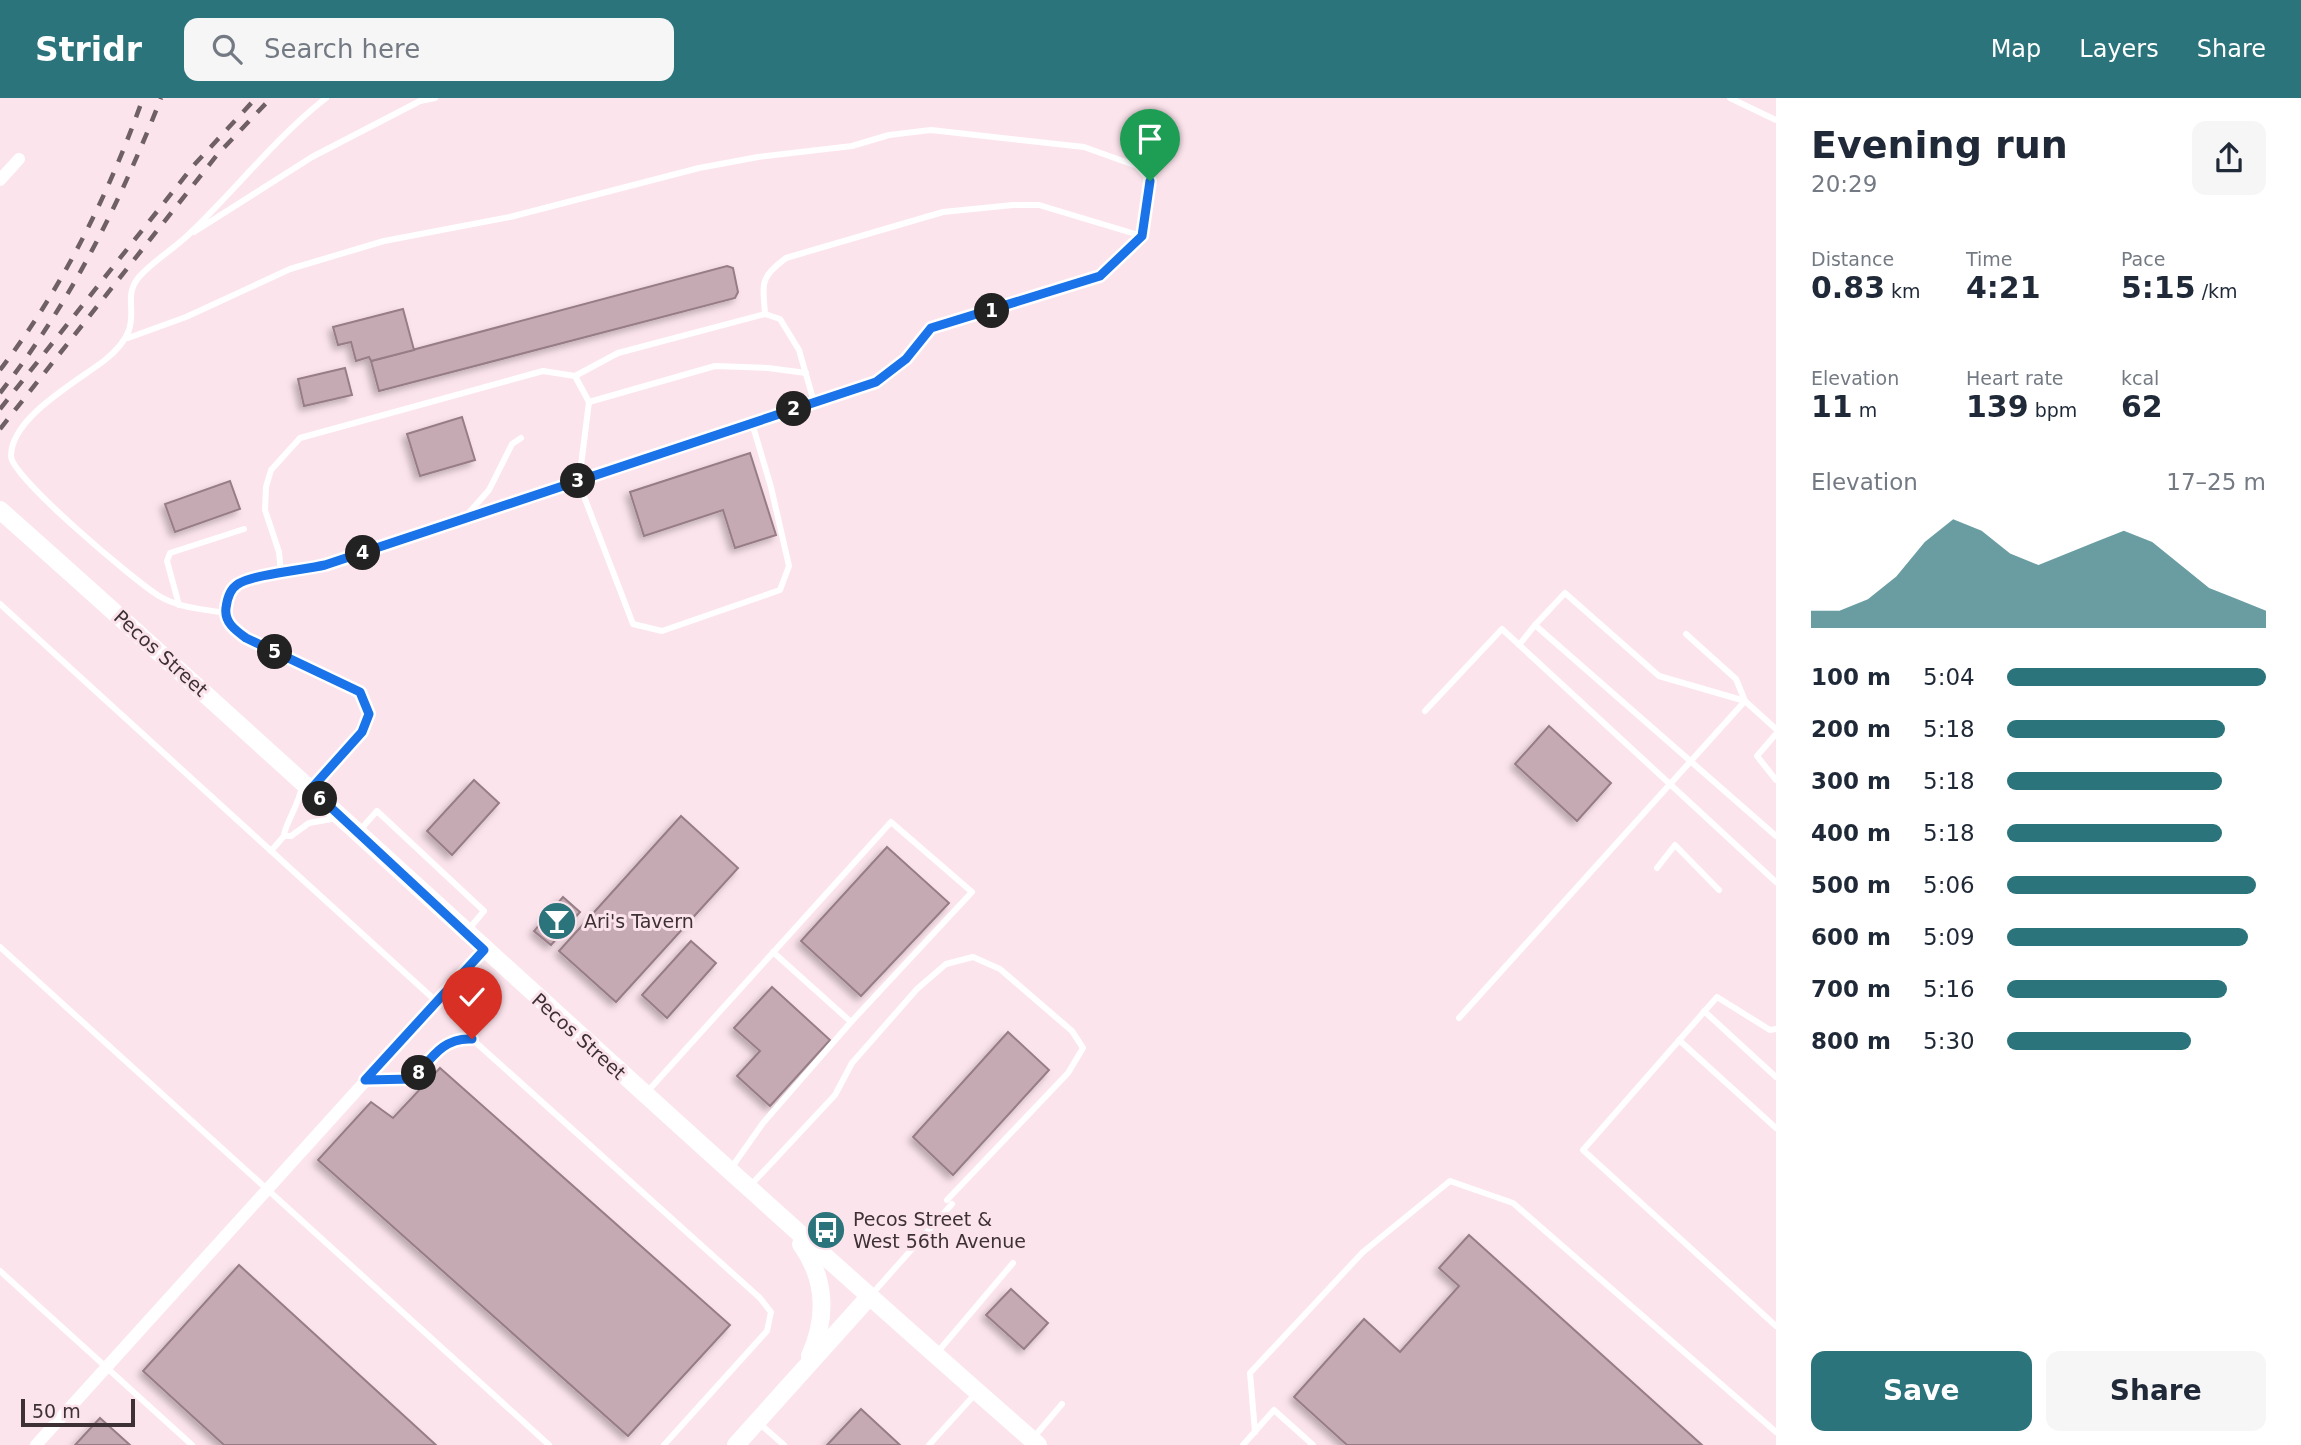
<!DOCTYPE html>
<meta charset="utf-8">
<style>
:root{--surface:#fff;--page:#f6f6f7;--text:#1f2937;--muted:#747a83;--accent:#2b747c}
body{margin:0;font-family:"DejaVu Sans",sans-serif;background:var(--page);color:var(--text);height:100vh;display:flex;flex-direction:column;font-size:26px;white-space:nowrap}
*{box-sizing:border-box;margin:0}
p{font-size:23px;color:var(--muted)}
.icon{flex:none;width:38px;height:38px;fill:none;stroke:currentColor;stroke-width:2;stroke-linecap:round;stroke-linejoin:round}
.map{position:relative;flex:1;overflow:hidden}
.panel{display:flex;flex-direction:column;background:var(--surface);width:525px}
.panel>*{flex:none}
.scale{position:absolute;left:21px;bottom:18px;width:114px;box-sizing:border-box;padding-left:7px;border:4px solid #3d3135;border-top:0;font-size:19px;line-height:24px;white-space:nowrap;color:#3d3135;-webkit-text-stroke:5px #fce4ec;paint-order:stroke}
.pin{position:absolute;display:grid;place-items:center;width:60px;height:60px;color:#fff;margin:-72px -30px;border-radius:50% 50% 50% 0;rotate:-45deg;box-shadow:0 0 7px #0007}
.pin .icon{rotate:45deg}
.km{position:absolute;width:35px;height:35px;margin:-18px;border-radius:50%;background:#222;color:#fff;font-size:19px;line-height:35px;text-align:center}
.round{display:grid;place-items:center;flex:none;width:74px;height:74px;border-radius:14px;background:var(--page)}
.headline{display:flex;align-items:center;justify-content:space-between;height:119px;padding:0 35px}
h1{font-size:38px;font-weight:800;line-height:52px}
.figures{display:grid;grid-template-columns:repeat(3,1fr);gap:10px;height:119px;padding:7px 35px}
.figures div{display:grid;align-content:center}
.figures b{font-size:30px;font-weight:800}
.figures small{font-size:19px;font-weight:400}
.figures p{font-size:19px}
.chart{height:196px;padding:14px 35px}
.chart p{display:flex;justify-content:space-between}
.chart svg{width:100%;height:126px;margin-top:7px;fill:var(--accent);opacity:.7}
.action{display:flex;gap:14px;margin-top:auto;padding:14px 35px}
.action a{flex:1;height:80px;border-radius:14px;background:var(--accent);color:#fff;font-size:28px;font-weight:800;line-height:80px;text-align:center}
.action a+a{background:var(--page);color:var(--text)}
ul{padding:0 35px;list-style:none;font-size:23px}
li{display:grid;grid-template-columns:112px 84px 1fr;align-items:center;height:52px}
li i{height:18px;border-radius:9px;background:var(--accent)}
header{display:flex;align-items:center;gap:42px;box-sizing:border-box;height:98px;padding:0 35px;background:var(--accent);color:#fff}
header strong{font-size:33px}
nav{display:flex;gap:38px;margin-inline-start:auto;font-size:24px}
.search{width:490px;height:63px;background:var(--page);display:flex;align-items:center;gap:18px;box-sizing:border-box;padding:0 24px;border-radius:14px;color:var(--muted);font-size:26px}
main{display:flex;flex:1;min-height:0}
.map>svg:first-child{display:block}
.building{fill:#c6aab3;stroke:#977d86;stroke-width:2;filter:url(#shadow)}
.lines{fill:none;stroke-linecap:round;stroke-linejoin:round}
.lane{stroke:#fff;stroke-width:6}
.street{stroke:#fff;stroke-width:12}
.secondary{stroke:#fff;stroke-width:18}
.rail{stroke:#6f6065;stroke-width:4.5;stroke-dasharray:12 12;stroke-linecap:butt}
.route-casing{stroke:#fff;stroke-width:14}
.route{stroke:#1a73e8;stroke-width:9}
.labels{text-anchor:middle;dominant-baseline:central;stroke-width:6;stroke-linejoin:round;paint-order:stroke}
.street-label{font-size:19px;fill:#3d3135;stroke:#fce4ec}
.poi-label{font-size:19px;fill:#3d3135;stroke:#fce4ec;text-anchor:start}
</style>
<header>
<strong>Stridr</strong>
<div class="search"><svg class="icon" aria-label="search" viewBox="0 0 24 24"><circle cx="10" cy="10" r="6"/><path d="M15 15l6 6"/></svg>Search here</div>
<nav><a>Map</a><a>Layers</a><a>Share</a></nav>
</header>
<main>
<div class="map">
<svg width="1776" height="1347" viewBox="0 0 1776 1347">
<defs>
<filter id="shadow"><feDropShadow dx="-4" dy="4" stdDeviation="3.5" flood-color="#0004"/></filter>
</defs>
<rect width="100%" height="100%" fill="#fce4ec"/>
<g class="building">
<path d="M727 168 733 170 738 194 735 200 379 293 371 263Z"/>
<path d="M403 211 414 252 371 263 369 259 356 263 351 244 338 247 333 229Z"/>
<path d="M345 270 352 297 304 308 298 281Z"/>
<path d="M462 319 475 362 420 378 407 336Z"/>
<path d="M750 355 776 437 735 450 723 412 644 438 630 394Z"/>
<path d="M230 383 240 411 175 434 165 406Z"/>
<path d="M1549 628 1611 685 1577 723 1515 666Z"/>
<path d="M474 682 499 705 452 757 427 733Z"/>
<path d="M681 718 738 770 616 904 559 853Z"/>
<path d="M887 749 949 805 861 898 801 843Z"/>
<path d="M563 799 580 814 551 847 534 833Z"/>
<path d="M691 843 716 865 667 920 642 897Z"/>
<path d="M772 889 830 942 770 1008 737 978 760 953 734 930Z"/>
<path d="M1008 934 1049 972 953 1077 913 1039Z"/>
<path d="M440 970 730 1227 628 1338 318 1062 371 1004 393 1020Z"/>
<path d="M1469 1137 1702 1347H1347L1294 1299 1364 1221 1400 1254 1459 1188 1439 1170Z"/>
<path d="M239 1167 436 1347H224L143 1273Z"/>
<path d="M1011 1191 1048 1225 1024 1251 986 1217Z"/>
<path d="M861 1311 900 1347H827Z"/>
<path d="M100 1320 130 1347H75Z"/>
</g>
<g class="lines">
<g class="lane">
<path d="M1730 0 1776 22"/>
<path d="M194 134 312 59 420 3 435 0"/>
<path d="M128 240 186 219 290 171 384 143 510 119 699 70 758 59 852 48 889 37 931 32 1084 49 1137 68 1150 83 1149 106 1142 138 1039 107H1013L943 114 786 160C759 180 763 185 765 216"/>
<path d="M575 278 618 255 765 216 780 221 799 252 814 304"/>
<path d="M876 284 906 261 931 230 1099 178 1142 138"/>
<path d="M589 304 715 268 768 270 806 275"/>
<path d="M466 418 489 392 512 346 521 340"/>
<path d="M281 475 279 454 265 412 266 389 271 372 300 340 543 273 575 278 589 304 579 383 585 401 633 526 662 533 780 492 789 468 771 389 752 325"/>
<path d="M0 506 437 904"/>
<path d="M179 507 167 463 170 455 244 431"/>
<path d="M225 515C203 511 179 510 159 498 136 484 11 379 11 358 11 319 78 283 105 262 152 224 117 205 139 179 152 164 172 152 187 138 234 94 275 40 326 0"/>
<path d="M1686 536 1736 581 1745 603 1776 631"/>
<path d="M1519 547 1535 527 1776 738"/>
<path d="M1425 613 1502 531 1776 784"/>
<path d="M1776 636 1757 658 1776 682"/>
<path d="M360 732 377 713 484 813 468 832"/>
<path d="M284 738H291L309 725 337 720"/>
<path d="M271 753 284 738C284 727 300 706 302 687"/>
<path d="M1657 770 1675 747 1719 792"/>
<path d="M0 849 549 1347"/>
<path d="M1704 913 1776 979"/>
<path d="M1459 920 1745 603 1659 578 1565 495 1535 527"/>
<path d="M1776 931 1770 932 1717 899 1583 1052 1776 1228"/>
<path d="M1679 942 1776 1030"/>
<path d="M367 982 413 981C431 961 443 939 472 941L760 1200 771 1214 767 1233 664 1347"/>
<path d="M647 994 891 724 972 794 851 924"/>
<path d="M732 1069 763 1025 851 924 773 854"/>
<path d="M749 1089 835 997 852 965 917 891 946 866 973 859 1000 871 1072 933 1083 950 1068 975 947 1102"/>
<path d="M0 1173 192 1347"/>
<path d="M872 1196 952 1106"/>
<path d="M936 1256 1013 1165"/>
<path d="M759 1325 784 1347"/>
<path d="M1255 1334 1250 1275 1363 1154 1450 1083 1513 1105 1776 1334"/>
<path d="M1034 1339 1062 1306"/>
<path d="M929 1347 977 1294"/>
<path d="M1243 1347 1274 1312 1313 1347"/>
</g>
<g class="street">
<path d="M0 82 19 61"/>
<path d="M311 692 362 634 369 616 360 594 246 540C235 532 224 524 226 510 227 501 230 491 238 486 255 476 303 472 325 467L876 284"/>
<path d="M36 1347 484 852"/>
</g>
<g class="secondary">
<path d="M0 412C348 721 687 1040 1038 1347"/>
<path d="M801 1146C826 1181 827 1220 810 1258"/>
<path d="M736 1347 869 1199"/>
</g>
<g class="rail">
<path d="M0 272C62 191 109 96 143 0"/>
<path d="M0 295C70 206 120 105 161 0"/>
<path d="M0 311 194 67 256 0"/>
<path d="M0 331 217 57 271 0"/>
</g>
</g>
<g class="lines">
<g class="route-casing">
<path id="route" d="M472 941C443 939 431 961 413 981L365 982 484 852 311 691 362 634 369 616 360 594 246 540C235 532 224 524 226 510 227 501 230 491 238 486 255 476 303 472 325 467L876 284 906 261 931 230 1100 178 1142 138 1150 83"/>
</g>
<use href="#route" class="route"/>
</g>
<defs>
<g id="bar-disc" transform="scale(2.0125)"><circle r="9.5" fill="#2b747c" stroke="#fce4ec"/><path d="M-6-5H6L.8 .8V4.5H3.5V6h-7V4.5H-.8V.8Z" fill="#fff"/></g>
<g id="bus-disc" transform="scale(2.0125)"><circle r="9.5" fill="#2b747c" stroke="#fce4ec"/><path d="M-5-6H5V4H4V6H2V4H-2V6H-4V4H-5ZM-3.5-4V0h7V-4ZM-3.5 1.2v1.5H-2V1.2ZM2 1.2v1.5H3.5V1.2Z" fill="#fff"/></g>
</defs>
<g fill-rule="evenodd">
<use href="#bar-disc" x="557" y="823"/>
<use href="#bus-disc" x="826" y="1132"/>
</g>
<g class="labels">
<g class="street-label">
<text transform="translate(161 555) rotate(42)">Pecos Street</text>
<text transform="translate(579 938) rotate(42)">Pecos Street</text>
</g>
<g class="poi-label">
<text x="584" y="823">Ari's Tavern</text>
<text x="853" y="1121">Pecos Street &amp;<tspan x="853" dy="22">West 56th Avenue</tspan></text>
</g>
</g>
</svg>
<div class="scale">50 m</div>
<div class="pin" style="left:1150px;top:83px;background:#1e9e55"><svg class="icon" aria-label="arrive" viewBox="0 0 24 24"><path d="M6 21V4h12l-3 4 3 4H6"/></svg></div>
<div class="pin" style="left:472px;top:941px;background:#d93025"><svg class="icon" aria-label="check" viewBox="0 0 24 24"><path d="M5 12l5 5 9-10"/></svg></div>
<b class="km" style="left:992px;top:213px">1</b>
<b class="km" style="left:794px;top:311px">2</b>
<b class="km" style="left:578px;top:383px">3</b>
<b class="km" style="left:363px;top:455px">4</b>
<b class="km" style="left:275px;top:554px">5</b>
<b class="km" style="left:320px;top:701px">6</b>
<b class="km" style="left:419px;top:975px">8</b>
</div>
<section class="panel">
<div class="headline"><div><h1>Evening run</h1><p>20:29</p></div><a class="round"><svg class="icon" aria-label="share" viewBox="0 0 24 24"><path d="M12 15V3M7 8l5-5 5 5M5 13v7h14v-7"/></svg></a></div>
<div class="figures">
<div><p>Distance</p><b>0.83<small> km</small></b></div>
<div><p>Time</p><b>4:21</b></div>
<div><p>Pace</p><b>5:15<small> /km</small></b></div>
</div>
<div class="figures">
<div><p>Elevation</p><b>11<small> m</small></b></div>
<div><p>Heart rate</p><b>139<small> bpm</small></b></div>
<div><p>kcal</p><b>62</b></div>
</div>
<div class="chart"><p><span>Elevation</span>17–25 m</p>
<svg viewBox="0 0 160 44" preserveAspectRatio="none"><path d="M0 44V38L10 38L20 34L30 26L40 14L50 6L60 10L70 18L80 22L90 18L100 14L110 10L120 14L130 22L140 30L150 34L160 38V44z"/></svg>
</div>
<ul>
<li><b>100 m</b>5:04<i style="width:100%"></i></li>
<li><b>200 m</b>5:18<i style="width:84%"></i></li>
<li><b>300 m</b>5:18<i style="width:83%"></i></li>
<li><b>400 m</b>5:18<i style="width:83%"></i></li>
<li><b>500 m</b>5:06<i style="width:96%"></i></li>
<li><b>600 m</b>5:09<i style="width:93%"></i></li>
<li><b>700 m</b>5:16<i style="width:85%"></i></li>
<li><b>800 m</b>5:30<i style="width:71%"></i></li>
</ul>
<div class="action"><a>Save</a><a>Share</a></div>
</section>
</main>
